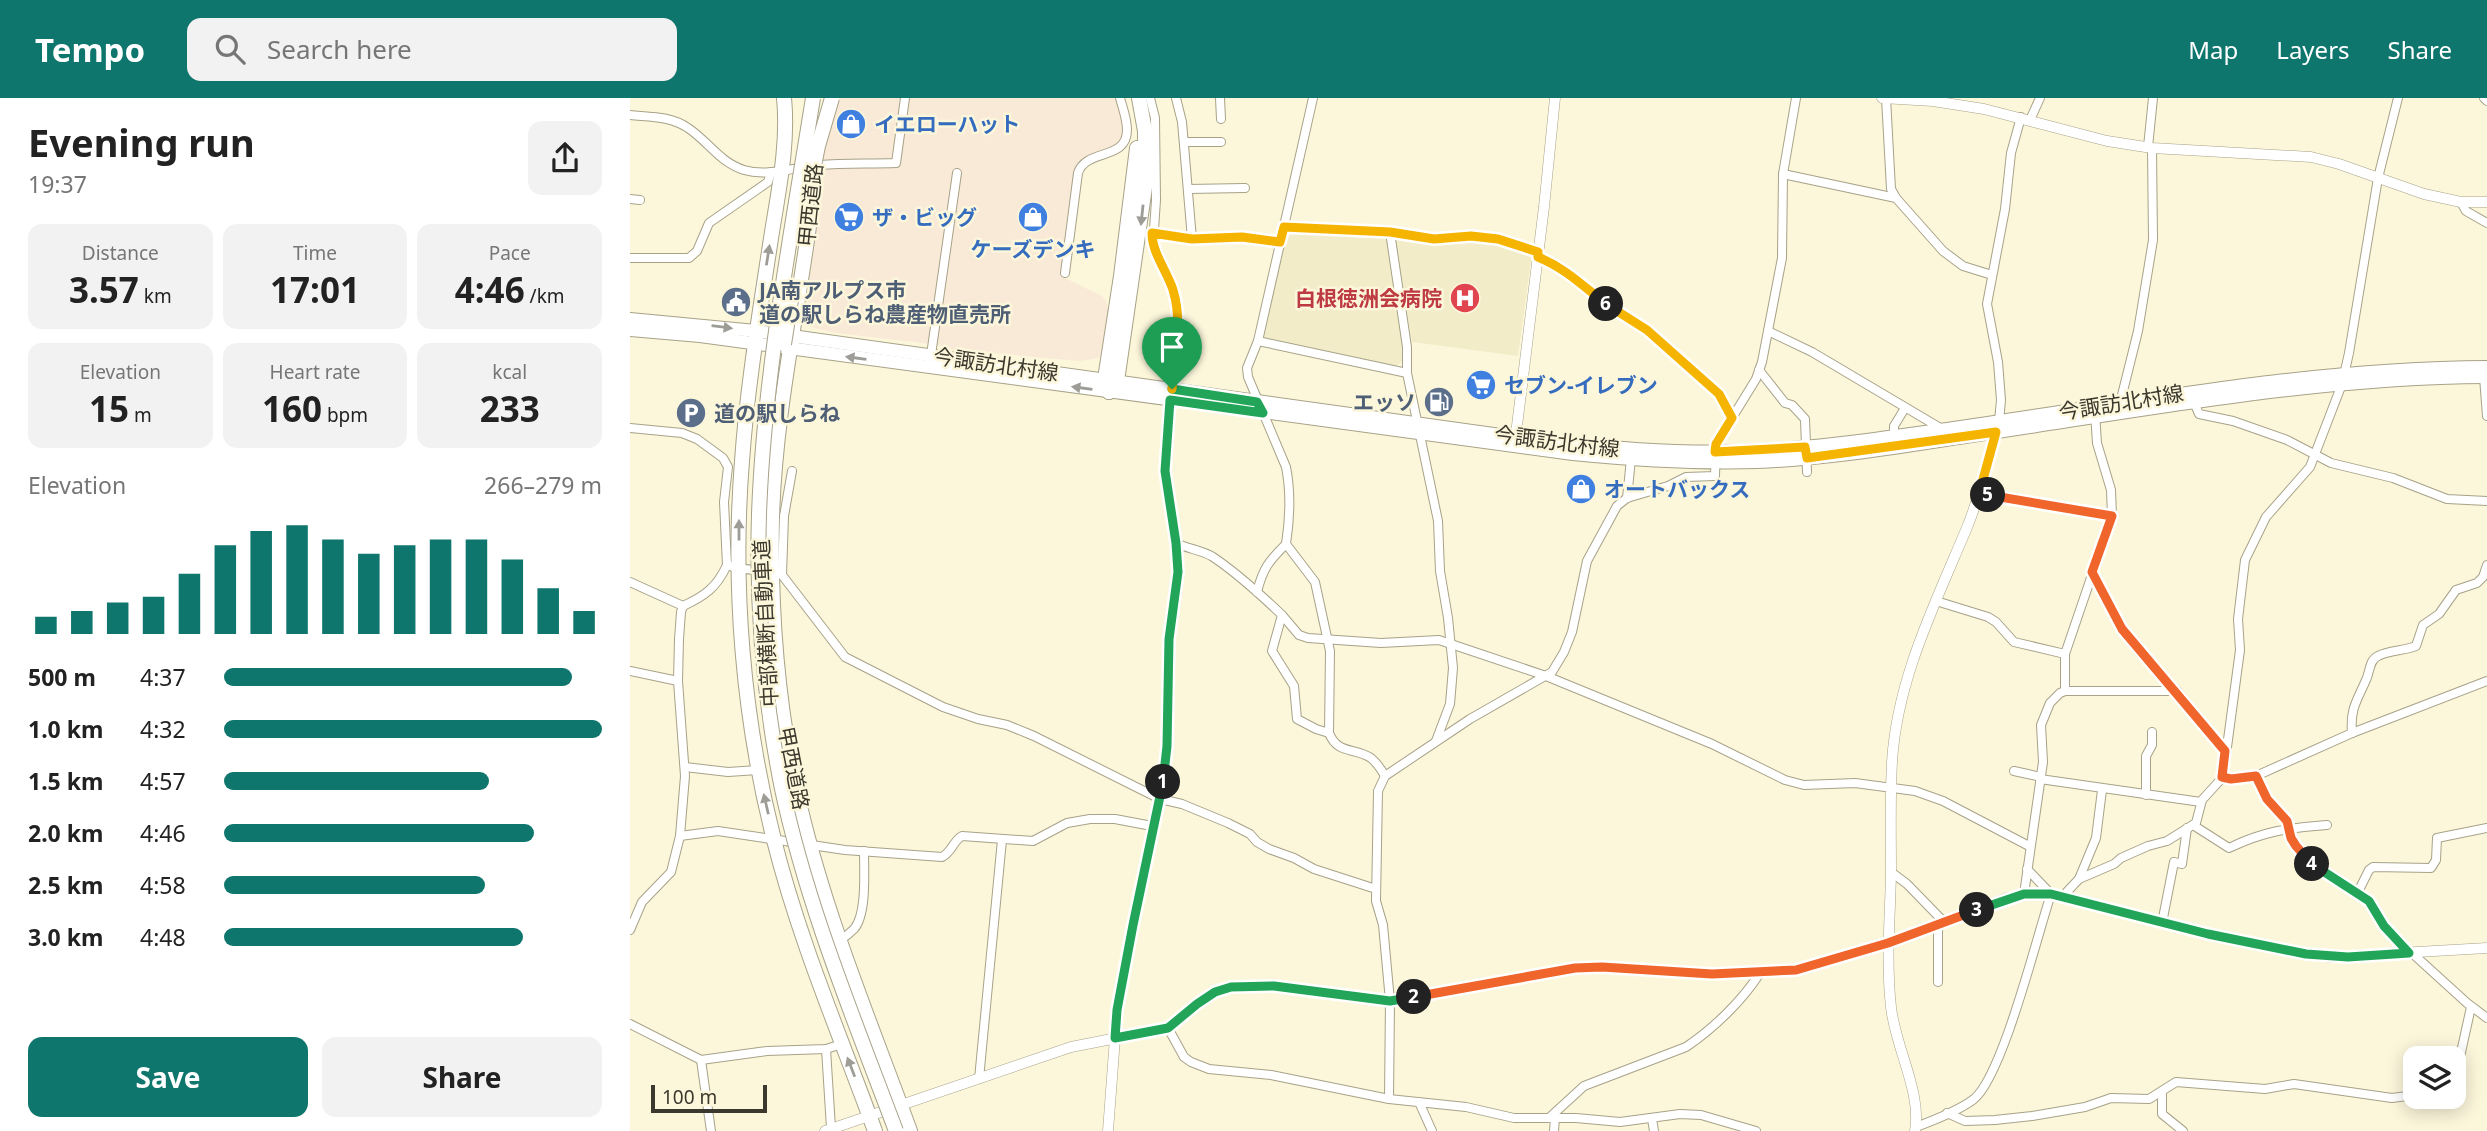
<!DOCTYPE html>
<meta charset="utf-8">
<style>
:root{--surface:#fff;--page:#f2f2f2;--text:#222;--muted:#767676;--accent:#0f766e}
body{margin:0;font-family:"Noto Sans","Noto Sans JP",sans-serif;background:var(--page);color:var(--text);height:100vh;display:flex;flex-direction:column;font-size:26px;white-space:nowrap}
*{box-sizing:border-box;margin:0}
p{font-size:23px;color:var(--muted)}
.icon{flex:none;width:38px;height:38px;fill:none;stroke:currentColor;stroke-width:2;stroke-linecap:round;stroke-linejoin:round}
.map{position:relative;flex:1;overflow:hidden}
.drawer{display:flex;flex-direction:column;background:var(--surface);width:630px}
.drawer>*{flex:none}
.controls{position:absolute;left:1773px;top:948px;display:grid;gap:14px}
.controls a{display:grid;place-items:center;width:63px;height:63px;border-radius:14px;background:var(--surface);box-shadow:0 4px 18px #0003;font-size:35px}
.scale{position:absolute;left:21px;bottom:18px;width:116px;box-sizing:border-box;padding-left:7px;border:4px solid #3b392e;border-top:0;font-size:19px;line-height:24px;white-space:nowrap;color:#3b392e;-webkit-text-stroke:5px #fcf7db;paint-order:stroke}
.pin{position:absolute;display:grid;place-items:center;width:60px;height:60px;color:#fff;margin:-72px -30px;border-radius:50% 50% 50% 0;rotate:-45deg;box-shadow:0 0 7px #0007}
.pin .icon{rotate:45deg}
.km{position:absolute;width:35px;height:35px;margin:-18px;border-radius:50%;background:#222;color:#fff;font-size:19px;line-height:35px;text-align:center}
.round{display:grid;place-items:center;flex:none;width:74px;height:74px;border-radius:14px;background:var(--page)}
.headline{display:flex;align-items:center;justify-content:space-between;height:119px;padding:0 28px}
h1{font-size:38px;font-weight:700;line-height:52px}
.figures{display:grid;grid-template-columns:repeat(3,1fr);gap:10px;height:119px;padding:7px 28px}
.figures div{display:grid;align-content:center;border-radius:14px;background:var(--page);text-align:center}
.figures b{font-size:35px;font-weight:700}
.figures small{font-size:19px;font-weight:400}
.figures p{font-size:19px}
.chart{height:196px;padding:14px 28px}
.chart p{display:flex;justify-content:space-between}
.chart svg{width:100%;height:126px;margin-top:7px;stroke:var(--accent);stroke-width:6}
.primary-button{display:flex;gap:14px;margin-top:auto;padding:14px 28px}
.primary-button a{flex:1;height:80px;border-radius:14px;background:var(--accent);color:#fff;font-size:28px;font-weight:700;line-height:80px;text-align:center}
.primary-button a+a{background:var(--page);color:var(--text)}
ul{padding:0 28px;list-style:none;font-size:23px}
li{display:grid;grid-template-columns:112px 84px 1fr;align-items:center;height:52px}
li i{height:18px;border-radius:9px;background:var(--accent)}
header{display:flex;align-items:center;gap:42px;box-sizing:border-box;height:98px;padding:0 35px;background:var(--accent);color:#fff}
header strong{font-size:33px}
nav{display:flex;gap:38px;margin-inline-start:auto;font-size:24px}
.search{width:490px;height:63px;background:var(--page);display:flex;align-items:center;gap:18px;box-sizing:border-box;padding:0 24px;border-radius:14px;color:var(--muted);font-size:26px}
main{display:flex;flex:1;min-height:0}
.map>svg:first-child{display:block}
.commercial{fill:#f9e9d7}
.built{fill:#f2ecc9}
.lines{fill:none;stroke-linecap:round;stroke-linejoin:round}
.minor-casing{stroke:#a7a288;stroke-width:10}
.tertiary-casing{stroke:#a7a288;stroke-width:11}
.primary-casing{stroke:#a7a288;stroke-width:14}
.trunk-casing{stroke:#a7a288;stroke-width:16}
.motorway-casing{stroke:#a7a288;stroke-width:16}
.minor{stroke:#fff;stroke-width:8}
.tertiary{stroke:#fff;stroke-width:10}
.primary{stroke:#fff;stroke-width:12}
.trunk{stroke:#fff;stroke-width:14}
.motorway{stroke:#fff;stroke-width:14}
.motorway-bridge-casing{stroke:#a7a288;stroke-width:16;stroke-linecap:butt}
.motorway-bridge{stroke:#fff;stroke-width:14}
.oneway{fill:#9d9c96}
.split-1-casing{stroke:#fff;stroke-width:14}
.split-2-casing{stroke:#fff;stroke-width:14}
.split-3-casing{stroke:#fff;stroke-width:14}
.split-4-casing{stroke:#fff;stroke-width:14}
.split-5-casing{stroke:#fff;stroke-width:14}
.split-6-casing{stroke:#fff;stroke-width:14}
.split-7-casing{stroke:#fff;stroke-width:14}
.split-1{stroke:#22a559;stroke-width:9}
.split-2{stroke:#22a559;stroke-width:9}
.split-3{stroke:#f0652b;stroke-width:9}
.split-4{stroke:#22a559;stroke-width:9}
.split-5{stroke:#f0652b;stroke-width:9}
.split-6{stroke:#f5b400;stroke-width:9}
.split-7{stroke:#f5b400;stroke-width:9}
.labels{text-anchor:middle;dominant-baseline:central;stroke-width:5;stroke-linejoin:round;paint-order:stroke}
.shop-label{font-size:21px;font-weight:bold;fill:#366cbe;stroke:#fcf7db;text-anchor:start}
.street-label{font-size:21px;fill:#3b392e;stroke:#fcf7db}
.service-label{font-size:21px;font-weight:bold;fill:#4e5e75;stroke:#fcf7db;text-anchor:start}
.health-label{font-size:21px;font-weight:bold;fill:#be3a42;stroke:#fcf7db;text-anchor:end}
</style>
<header>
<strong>Tempo</strong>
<div class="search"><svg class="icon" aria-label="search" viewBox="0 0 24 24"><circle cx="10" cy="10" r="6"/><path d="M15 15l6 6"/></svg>Search here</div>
<nav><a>Map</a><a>Layers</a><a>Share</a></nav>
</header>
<main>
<section class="drawer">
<div class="headline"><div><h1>Evening run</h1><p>19:37</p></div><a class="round"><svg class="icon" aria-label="share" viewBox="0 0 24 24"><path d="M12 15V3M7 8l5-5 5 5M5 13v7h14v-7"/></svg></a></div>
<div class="figures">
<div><p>Distance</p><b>3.57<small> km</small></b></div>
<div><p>Time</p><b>17:01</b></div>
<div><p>Pace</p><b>4:46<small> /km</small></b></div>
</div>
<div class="figures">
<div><p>Elevation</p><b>15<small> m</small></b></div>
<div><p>Heart rate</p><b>160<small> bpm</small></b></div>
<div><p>kcal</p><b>233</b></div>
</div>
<div class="chart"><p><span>Elevation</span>266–279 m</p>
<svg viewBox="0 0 160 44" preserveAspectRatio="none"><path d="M5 44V38M15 44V36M25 44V33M35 44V31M45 44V23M55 44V13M65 44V8M75 44V6M85 44V11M95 44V16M105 44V13M115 44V11M125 44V11M135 44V18M145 44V28M155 44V36"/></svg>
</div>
<ul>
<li><b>500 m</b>4:37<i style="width:92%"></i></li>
<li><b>1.0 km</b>4:32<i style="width:100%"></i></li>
<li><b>1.5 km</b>4:57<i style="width:70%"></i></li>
<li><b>2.0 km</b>4:46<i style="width:82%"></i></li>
<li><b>2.5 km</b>4:58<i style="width:69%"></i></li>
<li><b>3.0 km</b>4:48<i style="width:79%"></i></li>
</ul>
<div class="primary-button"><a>Save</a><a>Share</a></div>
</section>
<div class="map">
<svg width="1857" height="1033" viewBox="0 0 1857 1033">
<rect width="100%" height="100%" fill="#fcf7db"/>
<path class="commercial" d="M206 0H486L495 26 491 44 484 50 454 59 448 64 431 176 433 179 472 198 476 203 478 211 477 242 469 260 449 263 320 251 309 247 206 235 181 229 174 216 193 73 190 59Z"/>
<g class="built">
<path d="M654 129 760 134 775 261 765 269 628 243Z"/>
<path d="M764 138 790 142 861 143 892 149 902 155 888 258 782 244Z"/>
</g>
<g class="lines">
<g class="minor-casing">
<g id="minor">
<path d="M520 0 525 20 526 102 523 146 543 189 548 210V228L542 291"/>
<path d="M546 0 552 24 562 141"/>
<path d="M590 0 591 21"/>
<path d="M683 0 628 243 617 270 618 279 656 369C661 394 660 420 656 446L685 484 700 553 699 635C708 657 724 649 741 660 747 665 751 671 755 678"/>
<path d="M1256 0 1261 91 1266 100 1313 153 1333 168 1362 177"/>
<path d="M1854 0 1857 3"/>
<path d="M0 17C20 19 41 18 58 30 78 43 89 64 114 72 138 79 165 69 189 67 215 65 240 66 266 65L275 0"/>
<path d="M1400 22 1410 0"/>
<path d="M554 44H591"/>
<path d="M1518 49 1523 0"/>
<path d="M1153 76 1266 100"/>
<path d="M558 91 615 90"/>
<path d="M0 101 10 102"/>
<path d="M1831 104 1836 113 1857 125"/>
<path d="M654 129 760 134 804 141 841 138 868 141 908 154"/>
<path d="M760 134 777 249V275L808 423 810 473 818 520 823 570 820 606 806 643"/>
<path d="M522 135 562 141 612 139 650 144"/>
<path d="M908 159 923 165 943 178 972 204 1017 232 1089 296 1102 320"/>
<path d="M0 160H59L67 153 79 125 138 84 141 74"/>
<path d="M435 175 448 75C456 50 497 63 497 32 497 21 493 11 490 0"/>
<path d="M1138 233 1182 254 1312 331"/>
<path d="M628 243 777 275"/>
<path d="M301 257 327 75"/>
<path d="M1129 272 1155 305 1162 307 1175 321 1177 374"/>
<path d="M1854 279 1857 318"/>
<path d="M1564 304 1569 316 1603 323 1657 342 1701 365 1763 380 1817 401 1857 403"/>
<path d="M1490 305 1508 233 1523 142 1522 50"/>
<path d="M1369 323 1371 302 1368 264 1357 206 1375 111 1381 55 1391 19"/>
<path d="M0 330 52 335 67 341 93 360 98 369 94 404 97 467"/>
<path d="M1264 339V328L1275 310"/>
<path d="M1349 396 1482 418"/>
<path d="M997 400 1001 361"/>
<path d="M546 445C558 451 572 452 583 459 607 475 631 497 652 517L642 553 664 588 667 621 686 631 699 635"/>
<path d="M1462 474 1492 531 1509 554 1547 593 1595 653"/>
<path d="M152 477 154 418 162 373"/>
<path d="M0 484 53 508C75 498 87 489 97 467 115 474 135 470 152 477L215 559 313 609 348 621 377 627 404 638 530 701 552 706 598 725 620 736 627 744 639 751 664 760 684 771 746 791"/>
<path d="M627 494C633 470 639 463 656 446"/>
<path d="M1306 503 1358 519 1366 524 1384 544 1435 556"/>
<path d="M652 517 669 537 678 540 751 545 809 542 916 578 1082 646 1155 682 1174 687 1225 685 1285 693 1313 703 1399 748"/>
<path d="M0 573 48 583"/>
<path d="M1435 593V556L1482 418 1481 392 1467 345 1465 315"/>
<path d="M1722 635C1720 610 1727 603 1736 582 1740 574 1739 562 1748 558 1759 552 1774 553 1786 548L1793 527 1809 516 1826 492 1847 485 1853 479 1857 467"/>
<path d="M55 669 98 674 128 672"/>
<path d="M1384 673 1411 679"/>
<path d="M1626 678 1638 700 1657 723 1661 740 1666 748 1681 766 1739 803 1754 828 1779 855"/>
<path d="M1593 679 1601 681 1626 678 1722 635 1857 583"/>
<path d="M1410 681 1571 704"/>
<path d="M1516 697V658L1522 647V634"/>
<path d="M1563 727 1599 750C1634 733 1658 730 1697 727"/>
<path d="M50 738 88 733 215 752 312 759C322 754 323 743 332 738L403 743 437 725 460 721H485L522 728"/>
<path d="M1261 774 1277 786 1314 824"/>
<path d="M1449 781 1466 740 1472 692"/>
<path d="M1394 796 1413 664 1411 627 1420 605 1430 595 1435 593H1547"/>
<path d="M1727 796 1739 772 1743 769 1801 770 1806 762 1807 740 1857 730"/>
<path d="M1433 798 1449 781 1484 766 1491 760 1518 748 1537 743 1566 725 1572 702 1593 679 1610 552 1608 521 1615 462 1636 419 1680 369 1712 286 1719 255 1748 80 1768 0"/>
<path d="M1532 825 1544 764 1552 766 1557 730"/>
<path d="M0 832 12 804 41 774 50 738 55 678 48 583 49 541 51 514 53 508"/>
<path d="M210 842C215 839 220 835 224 831 237 816 234 774 234 753"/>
<path d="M1782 855 1837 905 1857 920"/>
<path d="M1308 884V826"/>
<path d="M0 926 71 962 137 953 196 951 212 946"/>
<path d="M538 930 554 959 561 964 579 971 641 977 759 1001 836 1009 884 1020H946L990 1024 1050 1016 1071 1017 1126 1033"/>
<path d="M485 940 487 912 503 827 535 671 539 541 548 474 546 445 535 373 540 302"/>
<path d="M196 951 201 1030"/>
<path d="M71 962 81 1033"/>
<path d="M349 981 372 742"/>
<path d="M1824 986 1841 909"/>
<path d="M1532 995V1016L1553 1033"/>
<path d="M759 1001 760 903 753 827 746 803 748 693 755 678 840 621 922 574 934 554 942 534 957 463 987 408 997 400 1038 388 1056 379 1085 378 1086 346 1126 281 1132 264 1152 160 1153 76 1166 0"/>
<path d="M789 1004 802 1033"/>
<path d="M1317 1015 1335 1023 1365 1022 1402 1018 1455 1009 1481 1000 1519 1001 1546 984 1635 991 1664 986 1762 1000 1785 997"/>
<path d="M919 1020 954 988 1056 949C1084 930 1112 903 1130 875"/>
<path d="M1022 1021 1024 1033"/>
<path d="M1286 1029C1302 1023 1330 1012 1344 1001 1373 977 1407 838 1421 796L1397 771"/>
<path d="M924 1033 925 1020"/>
</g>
</g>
<g class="tertiary-casing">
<g id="tertiary">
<path d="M1252 0 1303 3 1354 11 1477 43 1522 50 1681 59 1709 66 1794 96 1831 104H1857"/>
<path d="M885 344 914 109 925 0"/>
<path d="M195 1033 441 949 538 930 567 906 585 894 601 889H644L760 903 945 870 972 869 1082 876 1166 872 1258 845 1377 800 1405 796 1433 798 1578 836 1676 856 1699 859 1857 850"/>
<path d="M478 1033 485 940"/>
<path d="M1285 1033C1292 994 1265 949 1261 909 1256 865 1260 820 1261 776 1261 738 1260 701 1262 664 1267 580 1306 504 1338 427 1350 396 1359 363 1367 330"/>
</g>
</g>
<g class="primary-casing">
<g id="primary">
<path d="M0 221 126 233 885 339C968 349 1050 357 1133 352 1195 349 1256 339 1317 331 1497 305 1675 270 1857 269"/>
<path d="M0 232 70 238 943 356C1004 362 1065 366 1127 364 1201 361 1275 348 1348 337 1517 312 1685 280 1857 279"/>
</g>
</g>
<g class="trunk-casing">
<g id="trunk">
<path d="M154 0C159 49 147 99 140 147 129 219 117 291 112 363 102 489 113 620 144 742 169 842 210 937 245 1033"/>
<path d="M182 106C169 210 145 314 142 420 140 516 148 614 170 708 196 819 241 926 280 1033"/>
</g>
</g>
<g class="motorway-casing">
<g id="motorway">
<path d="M479 294 487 283 515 89V33L509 0"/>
<path d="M479 294 475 281 491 178 507 50"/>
</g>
</g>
<use href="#minor" class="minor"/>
<use href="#tertiary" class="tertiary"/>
<use href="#primary" class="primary"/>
<use href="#trunk" class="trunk"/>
<use href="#motorway" class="motorway"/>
<g class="motorway-bridge-casing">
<g id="motorway-bridge">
<path d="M183 0C161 138 134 277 129 416 126 508 134 601 152 691 177 808 224 921 266 1033"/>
<path d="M174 118 188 48 202 0"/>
<path d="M154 246 163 190"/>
</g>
</g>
<use href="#motorway-bridge" class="motorway-bridge"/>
</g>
<defs><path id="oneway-solid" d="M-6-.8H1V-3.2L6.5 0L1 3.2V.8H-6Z" transform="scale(1.75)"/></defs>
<g class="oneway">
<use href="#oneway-solid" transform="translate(512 117) rotate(96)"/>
<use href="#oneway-solid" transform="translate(138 157) rotate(-81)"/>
<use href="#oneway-solid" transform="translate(92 229) rotate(7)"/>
<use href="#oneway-solid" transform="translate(226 260) rotate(-172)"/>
<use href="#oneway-solid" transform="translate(452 290) rotate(-172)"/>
<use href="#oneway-solid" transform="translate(109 432) rotate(-90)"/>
<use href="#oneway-solid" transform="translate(136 706) rotate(-103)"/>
<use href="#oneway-solid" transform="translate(221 969) rotate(-111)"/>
</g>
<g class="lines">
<g class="split-1-casing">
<path id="split-1" d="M533 684 537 648 539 541 548 474 546 445 535 373 540 302 633 315 627 304 542 291"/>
</g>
<g class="split-2-casing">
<path id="split-2" d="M533 684 503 827 487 912 485 940 538 930 567 906 585 894 601 889 644 888 760 903 784 899"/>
</g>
<g class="split-3-casing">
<path id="split-3" d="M784 899 945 870 972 869 1082 876 1166 872 1258 845 1347 812"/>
</g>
<g class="split-4-casing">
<path id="split-4" d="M1347 812 1394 796H1421L1578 836 1676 856 1718 859 1779 855 1754 828 1739 803 1682 766"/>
</g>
<g class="split-5-casing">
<path id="split-5" d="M1358 397 1482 418 1462 474 1492 531 1595 653 1592 679 1601 681 1626 678 1637 701 1657 723 1661 740 1666 748 1682 766"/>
</g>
<g class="split-6-casing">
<path id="split-6" d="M976 206 1017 232 1089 296 1102 320 1086 346 1085 354 1175 349 1177 360 1366 334 1349 396 1358 397"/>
</g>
<g class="split-7-casing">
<path id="split-7" d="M542 291C545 259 553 224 543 192 537 173 522 155 522 135L562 141 612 139 650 144 654 129 760 134 804 141 841 138 868 141 908 154V159C935 170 953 188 976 206"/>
</g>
<use href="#split-1" class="split-1"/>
<use href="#split-2" class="split-2"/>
<use href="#split-3" class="split-3"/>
<use href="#split-4" class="split-4"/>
<use href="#split-5" class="split-5"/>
<use href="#split-6" class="split-6"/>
<use href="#split-7" class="split-7"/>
</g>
<defs>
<g id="shop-disc" transform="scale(1.575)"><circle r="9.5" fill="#3f7fe0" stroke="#fcf7db"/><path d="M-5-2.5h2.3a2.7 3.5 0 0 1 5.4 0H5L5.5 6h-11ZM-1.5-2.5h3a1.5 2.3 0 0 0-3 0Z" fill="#fff"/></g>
<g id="supermarket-disc" transform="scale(1.575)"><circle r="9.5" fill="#3f7fe0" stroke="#fcf7db"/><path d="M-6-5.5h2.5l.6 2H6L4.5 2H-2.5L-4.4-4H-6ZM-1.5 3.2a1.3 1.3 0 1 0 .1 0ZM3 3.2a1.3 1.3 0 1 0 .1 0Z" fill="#fff"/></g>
<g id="hospital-disc" transform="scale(1.575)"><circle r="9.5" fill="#e0444e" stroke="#fcf7db"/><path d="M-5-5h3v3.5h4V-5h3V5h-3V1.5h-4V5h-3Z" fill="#fff"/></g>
<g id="civic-disc" transform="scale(1.575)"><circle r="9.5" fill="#5c6f8a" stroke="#fcf7db"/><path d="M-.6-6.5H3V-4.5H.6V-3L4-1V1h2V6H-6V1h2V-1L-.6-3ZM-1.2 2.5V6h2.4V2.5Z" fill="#fff"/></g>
<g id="fuel-disc" transform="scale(1.575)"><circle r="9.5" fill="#5c6f8a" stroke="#fcf7db"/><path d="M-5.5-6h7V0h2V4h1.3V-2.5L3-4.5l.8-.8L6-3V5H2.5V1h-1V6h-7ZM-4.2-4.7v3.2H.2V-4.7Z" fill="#fff"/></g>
<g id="parking-disc" transform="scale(1.575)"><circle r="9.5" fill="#5c6f8a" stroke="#fcf7db"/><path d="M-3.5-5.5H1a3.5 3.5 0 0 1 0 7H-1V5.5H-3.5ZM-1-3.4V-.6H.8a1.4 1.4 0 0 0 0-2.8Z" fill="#fff"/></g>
</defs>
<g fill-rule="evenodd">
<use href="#shop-disc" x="221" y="26"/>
<use href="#supermarket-disc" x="219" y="119"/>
<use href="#shop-disc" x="403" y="119"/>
<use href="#hospital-disc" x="835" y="200"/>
<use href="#civic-disc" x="106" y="204"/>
<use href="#supermarket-disc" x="851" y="287"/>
<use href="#fuel-disc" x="809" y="304"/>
<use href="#parking-disc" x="61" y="315"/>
<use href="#shop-disc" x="951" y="391"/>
</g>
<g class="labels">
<g class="shop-label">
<text x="244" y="26">イエローハット</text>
<text x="242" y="119">ザ・ビッグ</text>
<text x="403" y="151" text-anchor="middle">ケーズデンキ</text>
<text x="874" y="287">セブン-イレブン</text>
<text x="974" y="391">オートバックス</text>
</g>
<g class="street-label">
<text transform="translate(180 107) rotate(-84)">甲西道路</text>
<text transform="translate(366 266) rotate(8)">今諏訪北村線</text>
<text transform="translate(1491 304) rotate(-9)">今諏訪北村線</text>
<text transform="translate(927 343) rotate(7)">今諏訪北村線</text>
<text transform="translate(135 525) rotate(-93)">中部横断自動車道</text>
<text transform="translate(164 670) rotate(79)">甲西道路</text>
</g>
<g class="service-label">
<text x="129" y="192">JA南アルプス市<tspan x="129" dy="24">道の駅しらね農産物直売所</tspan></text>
<text x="786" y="304" text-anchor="end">エッソ</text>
<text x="84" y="315">道の駅しらね</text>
</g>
<g class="health-label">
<text x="812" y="200">白根徳洲会病院</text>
</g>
</g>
</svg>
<div class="controls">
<a><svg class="icon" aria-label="layers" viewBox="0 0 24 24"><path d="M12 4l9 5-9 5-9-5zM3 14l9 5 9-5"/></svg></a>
</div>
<div class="scale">100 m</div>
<div class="pin" style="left:542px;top:291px;background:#1e9e55"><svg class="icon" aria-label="arrive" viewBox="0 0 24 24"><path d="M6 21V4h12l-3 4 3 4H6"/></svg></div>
<b class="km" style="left:533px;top:684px">1</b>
<b class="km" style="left:784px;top:899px">2</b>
<b class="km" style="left:1347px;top:812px">3</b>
<b class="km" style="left:1682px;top:766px">4</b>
<b class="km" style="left:1358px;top:397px">5</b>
<b class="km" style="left:976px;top:206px">6</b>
</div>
</main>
